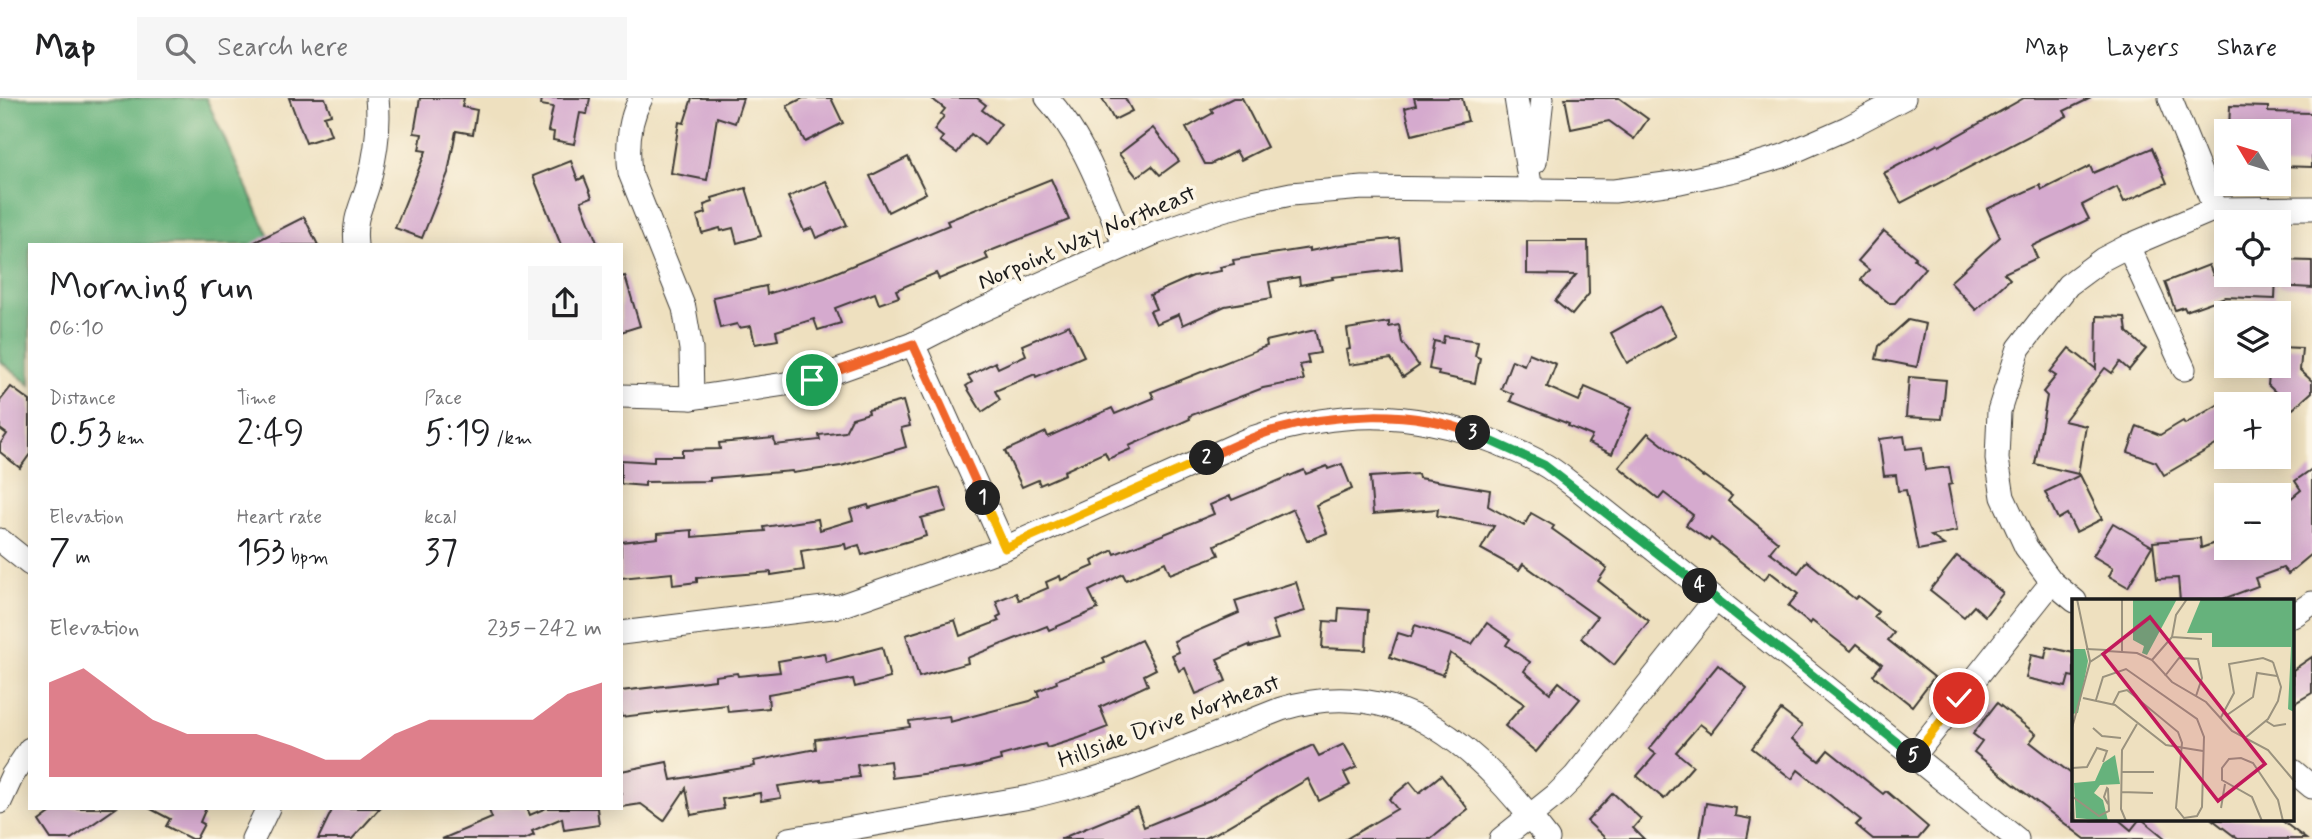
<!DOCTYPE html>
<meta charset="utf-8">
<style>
:root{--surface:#fff;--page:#f6f6f6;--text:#202124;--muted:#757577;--line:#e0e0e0;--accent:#d1495b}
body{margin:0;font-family:Mynerve,sans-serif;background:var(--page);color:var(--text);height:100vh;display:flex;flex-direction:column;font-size:26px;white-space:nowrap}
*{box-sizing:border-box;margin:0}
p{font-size:23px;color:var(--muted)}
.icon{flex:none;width:38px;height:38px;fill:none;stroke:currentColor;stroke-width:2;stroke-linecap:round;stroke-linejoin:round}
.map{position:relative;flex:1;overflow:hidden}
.details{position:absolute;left:28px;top:145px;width:595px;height:567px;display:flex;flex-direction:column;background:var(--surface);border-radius:0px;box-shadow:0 4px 18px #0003}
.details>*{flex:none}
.needle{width:46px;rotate:308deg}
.controls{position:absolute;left:2214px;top:21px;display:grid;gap:14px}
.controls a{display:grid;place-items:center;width:77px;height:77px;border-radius:0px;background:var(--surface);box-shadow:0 4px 18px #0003;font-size:35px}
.pin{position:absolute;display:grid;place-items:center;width:60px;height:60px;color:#fff;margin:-30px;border:4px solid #fff;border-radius:50%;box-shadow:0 2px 7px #0007}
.km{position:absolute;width:35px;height:35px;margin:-18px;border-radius:50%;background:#222;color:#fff;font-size:19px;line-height:35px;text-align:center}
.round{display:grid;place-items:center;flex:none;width:74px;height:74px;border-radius:0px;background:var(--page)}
.overview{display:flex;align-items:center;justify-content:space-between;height:119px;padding:0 21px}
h1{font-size:38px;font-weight:600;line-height:52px}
.stats{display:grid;grid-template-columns:repeat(3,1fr);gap:10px;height:119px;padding:7px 21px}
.stats div{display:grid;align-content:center}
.stats b{font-size:35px;font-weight:600}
.stats small{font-size:19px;font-weight:400}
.stats p{font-size:19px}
.chart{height:196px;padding:14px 21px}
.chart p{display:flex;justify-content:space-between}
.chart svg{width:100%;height:126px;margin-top:7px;fill:var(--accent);opacity:.7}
header{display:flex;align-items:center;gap:42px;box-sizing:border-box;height:98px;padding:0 35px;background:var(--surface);border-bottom:2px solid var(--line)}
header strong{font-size:33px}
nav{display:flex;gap:38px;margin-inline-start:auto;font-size:24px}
.search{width:490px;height:63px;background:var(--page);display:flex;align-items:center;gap:18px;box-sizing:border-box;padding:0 24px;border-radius:0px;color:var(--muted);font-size:26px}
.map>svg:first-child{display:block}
.forest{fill:#66b27c;stroke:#41674c;stroke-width:2}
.building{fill:#d5aace}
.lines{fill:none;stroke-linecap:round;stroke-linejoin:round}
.minor-casing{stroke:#3c3934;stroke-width:25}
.minor{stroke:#fff;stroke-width:23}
.split-1-casing{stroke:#fff;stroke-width:14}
.split-2-casing{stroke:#fff;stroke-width:14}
.split-3-casing{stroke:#fff;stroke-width:14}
.split-4-casing{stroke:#fff;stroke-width:14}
.split-5-casing{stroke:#fff;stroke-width:14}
.split-6-casing{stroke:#fff;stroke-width:14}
.split-1{stroke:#f0652b;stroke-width:9}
.split-2{stroke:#f5b400;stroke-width:9}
.split-3{stroke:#f0652b;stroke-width:9}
.split-4{stroke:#22a559;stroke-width:9}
.split-5{stroke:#22a559;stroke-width:9}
.split-6{stroke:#f5b400;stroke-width:9}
.labels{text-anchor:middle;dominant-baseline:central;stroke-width:7;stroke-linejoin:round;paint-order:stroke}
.street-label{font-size:24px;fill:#1c1c1c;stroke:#fcf5e5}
.inset-road{fill:none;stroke:#9a927e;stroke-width:2}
.view{fill:#c2185b;fill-opacity:0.15;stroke:#c2185b;stroke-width:3.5}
.inset-edge{fill:none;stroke:#1c1c1c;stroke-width:3.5}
</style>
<header>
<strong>Map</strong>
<div class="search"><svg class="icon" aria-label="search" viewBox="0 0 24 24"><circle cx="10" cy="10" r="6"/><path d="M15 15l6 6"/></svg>Search here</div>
<nav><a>Map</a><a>Layers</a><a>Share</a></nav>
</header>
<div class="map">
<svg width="2312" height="741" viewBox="0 0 2312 741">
<rect width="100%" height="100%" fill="#fcf5e5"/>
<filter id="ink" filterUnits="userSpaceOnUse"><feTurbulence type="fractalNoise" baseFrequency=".0143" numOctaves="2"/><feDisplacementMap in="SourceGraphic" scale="14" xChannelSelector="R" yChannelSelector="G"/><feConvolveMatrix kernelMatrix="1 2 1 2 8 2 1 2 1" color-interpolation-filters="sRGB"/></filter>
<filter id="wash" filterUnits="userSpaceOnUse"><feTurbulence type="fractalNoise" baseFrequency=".00686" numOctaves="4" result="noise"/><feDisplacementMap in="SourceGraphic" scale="28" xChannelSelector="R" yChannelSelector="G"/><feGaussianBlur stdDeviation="1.57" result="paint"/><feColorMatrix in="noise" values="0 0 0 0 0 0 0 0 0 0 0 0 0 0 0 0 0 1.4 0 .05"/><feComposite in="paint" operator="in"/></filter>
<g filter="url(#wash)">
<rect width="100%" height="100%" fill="#eee0bf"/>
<path class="forest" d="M0 0H206L273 147H30V287L0 263Z"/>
<g id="blocks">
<g class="building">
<path d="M289 0H325L331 16 324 18 331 37 306 45Z"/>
<path d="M420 0H464L462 9 477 12 473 36 456 33 448 75 422 140 395 130 426 53 419 52 422 36 414 35Z"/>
<path d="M542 0H590L587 16 580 15 574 46 553 42 554 34 548 33 553 9 541 7Z"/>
<path d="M692 0H743L735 25 717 19 707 82 671 75 679 24 684 25Z"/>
<path d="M803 0H831L843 25 805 44 787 8Z"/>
<path d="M931 0H977L986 7 982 12 1001 26 985 47 971 36 957 55 940 43 943 39 934 32 944 18 941 16 945 11Z"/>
<path d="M1102 0H1125L1132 13 1114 22Z"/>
<path d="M1233 0H1242L1267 49 1241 62 1236 53 1211 66H1205L1186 30 1213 15 1211 11Z"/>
<path d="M1414 0H1462L1468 23 1412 37 1405 10 1416 7Z"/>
<path d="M1565 0H1619L1648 21 1634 41 1609 23 1571 31Z"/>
<path d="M2024 0H2091L2064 13 2067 18 1901 105 1884 75 1938 46 1939 48Z"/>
<path d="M2230 8 2268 9V14L2312 15V69L2278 68V33H2229Z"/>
<path d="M1153 30 1179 63 1160 77 1152 68 1137 79 1119 56Z"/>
<path d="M2152 50 2167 85 2124 104 2117 89 2082 107 2089 121 2032 148 2037 160 2004 175 2010 181 1976 212 1950 184 2000 139 1987 111 2040 87 2042 92 2090 68 2093 75Z"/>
<path d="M908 59 926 95 888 114 870 78Z"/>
<path d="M571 63 578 82 584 79 592 99 581 103 598 147H561L533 78Z"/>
<path d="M1051 81 1069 122 985 155 988 161 939 181 936 175 896 192 899 199 879 206 875 195 835 210 841 225 818 232 814 221 776 233 778 242 755 246 751 228 739 230 737 226 720 230 713 199 766 188 767 196 825 179 949 127 947 123Z"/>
<path d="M826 83 847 127 816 140 812 130 804 133 788 99Z"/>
<path d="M746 90 761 138 737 145 733 130 721 133 720 130 702 135 697 118 706 115 704 107 713 104 712 100Z"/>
<path d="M304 119 318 147H249Z"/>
<path d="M1884 133 1916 159 1914 161 1925 170 1895 205H1889L1861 182 1869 172 1858 163Z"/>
<path d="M1399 140 1402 171 1332 179 1333 181 1300 187 1299 179 1269 184 1272 200 1225 208 1183 227 1179 216 1156 226 1150 213 1156 211 1150 197 1193 178 1221 173 1220 169 1234 166 1233 162 1310 150V153L1340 147Z"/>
<path d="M1527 143H1588L1589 196 1572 217 1555 203 1576 177 1527 176Z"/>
<path d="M2278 162 2312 163V190L2278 188Z"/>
<path d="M2209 167 2213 177 2224 173 2226 177H2276L2275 201 2225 199 2186 213 2184 209 2175 212 2165 184Z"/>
<path d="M625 178 640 228 621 234V179Z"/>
<path d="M1660 208 1676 238 1627 265 1611 235Z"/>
<path d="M2097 218 2125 219 2127 234 2146 251 2129 272 2120 264 2112 275 2105 270 2064 323 2086 328 2078 376 2035 366 2047 298 2043 294 2056 278 2050 274 2069 250 2096 271Z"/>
<path d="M1908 222 1926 226 1917 269 1876 261 1879 248Z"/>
<path d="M1389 224V229L1399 227 1402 244 1419 268 1403 279 1391 261 1349 267 1346 252 1350 251 1347 231Z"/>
<path d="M1069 227 1084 258 1036 279 1035 276 995 293 1000 302 982 314 966 288 972 284 968 278 995 264 998 270 1026 257 1022 247Z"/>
<path d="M1315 232 1320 255 1307 257 1309 265 1300 267 1304 282 1263 290 1189 318 1190 321 1129 348 1131 351 1108 361 1105 354 1064 373 1065 376 1040 387 1038 382 1022 389 1005 353 1046 334 1048 339 1112 310 1115 316 1154 300 1151 294 1267 248 1266 243Z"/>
<path d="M1444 238 1478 243 1475 258 1480 260 1475 285 1438 277 1439 273 1429 271 1434 243 1443 245Z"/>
<path d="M2278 249 2302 250 2300 272 2312 283V294L2293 311 2268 287 2270 268H2278Z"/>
<path d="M1529 255 1556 266 1547 289 1579 303 1585 289 1632 309 1612 356 1588 345 1592 338 1568 328 1569 326 1510 303 1513 296 1501 291 1512 262 1524 267Z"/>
<path d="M1909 279 1946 282 1942 321 1906 319Z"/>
<path d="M11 289 30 303V356L20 370 0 354V346L7 336 0 331V303Z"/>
<path d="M2226 302V341L2164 377 2156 364 2128 354 2137 328 2160 337 2183 323 2185 326Z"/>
<path d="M903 303 910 328 901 330 906 349 841 368 793 375 792 373 710 380V383L645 384V388L621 386V362L654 364V358H682V352L720 351 719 345 774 340 775 347 820 342 819 337 845 334 852 320 869 315 868 312Z"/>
<path d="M1648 335 1703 379 1704 378 1732 398 1728 403 1778 444 1770 454 1798 475 1807 463 1855 501 1858 498 1878 514 1874 519 1894 535 1888 542 1934 579 1912 608 1873 577 1882 566 1857 546 1851 553 1812 523 1810 526 1788 508 1798 496 1770 474 1764 482 1711 440 1709 443 1686 427 1693 417 1664 395 1659 401 1619 369Z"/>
<path d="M1904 338 1906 351 1922 349 1925 372 1949 369 1952 386 1948 387 1957 433 1931 438 1944 447 1918 452 1906 392 1898 393 1896 377 1884 378 1879 341Z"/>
<path d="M1342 366 1352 391 1316 407 1327 435 1307 443 1293 411 1215 447 1219 457 1170 476 1165 464 1126 482 1123 476 1089 493 1098 511 1049 532 1047 528 967 560 968 565 919 579 906 537 955 522 960 538 999 523 997 519 1001 517 996 503 1016 495 1019 502 1048 490 1046 484 1060 478 1061 482 1094 468 1092 463 1113 452 1115 456 1214 416 1210 407 1230 398 1232 402 1304 372 1306 376 1327 368 1328 371Z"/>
<path d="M2312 371V456L2288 476 2283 470 2255 480 2258 488 2223 501 2194 503H2180L2178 480 2157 481 2153 444 2200 440 2201 450 2226 441V450H2278V411L2301 392 2295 383Z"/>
<path d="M1418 376 1419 380 1490 392 1488 408 1524 428 1531 415 1554 428 1552 431 1607 470 1598 483 1649 523 1614 567 1581 540 1597 519 1523 466 1519 472 1481 451 1494 428 1437 418 1438 411 1373 416 1370 379Z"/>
<path d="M2080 377 2102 421 2076 434 2067 416 2058 421 2045 394Z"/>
<path d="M940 390 947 413 921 420 926 438 862 457 859 447 846 451 845 446 801 453 804 472 771 477V474L697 480V484L673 487 672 475 621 480V444L658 440V435L692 432V439L765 433 764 429 818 421 820 432 853 422 850 412 868 407 869 410Z"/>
<path d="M2113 425 2152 448 2128 489 2109 478 2113 470 2093 458Z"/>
<path d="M1957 458 2003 495 1985 518 1974 508 1964 519 1930 492Z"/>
<path d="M1296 484 1305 513 1272 523 1278 541 1250 549 1249 547 1217 561 1226 583 1196 596 1185 570 1179 573 1172 557 1179 554 1174 543 1239 515 1235 503Z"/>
<path d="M1339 510 1368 512 1366 552 1322 550 1324 523 1338 524Z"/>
<path d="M1487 525 1510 541 1506 547 1530 564 1524 573 1550 595 1559 584 1580 601 1536 654 1505 628 1524 606 1450 555 1443 577 1390 559 1398 535 1411 539 1415 527 1472 546Z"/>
<path d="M1141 542 1156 571 1144 577 1148 587 1100 609 1108 629 1079 640 1047 650 1045 646 1000 658 1001 662 970 670 892 680 890 663 857 667 859 679 821 683V682L778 688 781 700 761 703 760 695 722 701 724 711 691 717 686 690 664 723 641 706 621 709V673L667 664 671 682 755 668 754 663 816 651 815 641 910 629 909 623 949 618 950 624 1030 603 1039 598 1037 593 1057 585 1056 582 1105 565 1103 560Z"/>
<path d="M882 549 890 580 855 589 853 581 768 596 769 610 728 614 727 607 621 619V593L715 582V578L737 575 738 578 780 574 778 563 824 555 826 564Z"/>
<path d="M2047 549 2074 555V579L2069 578 2066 589 2026 580 2031 557 2045 560Z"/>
<path d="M2312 559V595L2293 606V572Z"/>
<path d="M1718 567 1747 590 1712 635 1700 626 1676 654 1693 668 1664 701 1637 678 1656 656 1649 651Z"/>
<path d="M1997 605 2036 636 2030 644 2074 678V722H2119L2131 732 2139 722H2143L2166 741H2085L2012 685 1974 654 1982 643 1973 636Z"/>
<path d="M1781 612 1802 628 1792 641 1819 663 1828 652 1883 696 1886 693 1928 729 1918 741H1873L1856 727 1861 722 1798 672 1792 681 1752 650Z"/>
<path d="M1344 646 1357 669 1344 675 1350 687 1319 703 1308 681 1216 735 1202 741H1060L1137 709 1144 729 1210 702 1270 667 1313 647 1319 658Z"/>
<path d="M1441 677 1468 711 1431 741H1346L1397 711 1389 701 1410 684 1419 695Z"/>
<path d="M1613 695 1641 721 1633 730 1644 741H1606L1587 723Z"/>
<path d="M1706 705 1736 710 1735 718 1751 721 1747 741H1700Z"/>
<path d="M57 710H116L71 741H51L39 723Z"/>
<path d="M149 710H206L200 724 204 726 196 741H191L166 728 170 721Z"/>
<path d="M333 710H380L352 741H318Z"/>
<path d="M488 710H527L530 717 546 710H597L599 727 564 732 562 720 532 733 534 737 525 741H442L492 720Z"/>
<path d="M2213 722H2281L2306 741H2238Z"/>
</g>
</g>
</g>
<g filter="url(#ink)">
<use href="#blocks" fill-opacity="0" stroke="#3c3934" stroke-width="2"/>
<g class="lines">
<g class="minor-casing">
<g id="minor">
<path d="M641 0C628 23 627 49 630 75L684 210 691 251 692 300"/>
<path d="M1047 0C1085 41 1103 98 1125 148"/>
<path d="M1516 0 1531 92"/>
<path d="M2170 0 2215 111"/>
<path d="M1535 64 1542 0"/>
<path d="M356 147C353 118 362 109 369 83 376 56 380 28 377 0"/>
<path d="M2128 148 2184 271"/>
<path d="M913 246 1005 450"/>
<path d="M621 298 692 300 812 282 913 246 964 220 1155 135 1222 112 1253 104 1291 96 1363 90 1614 93 1680 84 1739 71 1783 58 1847 30 1904 0"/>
<path d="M0 442 30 466"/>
<path d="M2075 503 2052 484 2026 449 2003 399 1997 361 1999 313 2019 250 2068 187 2103 161 2128 148 2215 111 2312 110"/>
<path d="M2293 518 2312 505"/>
<path d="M621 535 840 508 1005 450 1249 341C1336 312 1409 310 1495 344 1511 351 1528 357 1543 366 1556 373 1567 383 1578 391L2017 741"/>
<path d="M1913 659 2052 484"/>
<path d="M2293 673 2312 689"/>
<path d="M0 704 12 678 30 651"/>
<path d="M253 741 268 710"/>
<path d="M789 741 1030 699 1085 685 1129 671 1281 611C1403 574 1480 653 1548 741"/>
<path d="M1501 741 1556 697 1575 678 1715 502"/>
</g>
</g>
<use href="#minor" class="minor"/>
</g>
</g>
<g class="lines" filter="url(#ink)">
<g class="split-1-casing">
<path id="split-1" d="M812 282 913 246 983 400"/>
</g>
<g class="split-2-casing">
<path id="split-2" d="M983 400 1005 450 1207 360"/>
</g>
<g class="split-3-casing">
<path id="split-3" d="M1207 360C1228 350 1249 340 1271 333 1335 315 1410 310 1473 335"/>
</g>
<g class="split-4-casing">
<path id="split-4" d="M1473 335 1544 367 1700 488"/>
</g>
<g class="split-5-casing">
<path id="split-5" d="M1700 488 1914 658"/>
</g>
<g class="split-6-casing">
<path id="split-6" d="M1914 658 1959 600"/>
</g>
<use href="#split-1" class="split-1"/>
<use href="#split-2" class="split-2"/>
<use href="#split-3" class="split-3"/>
<use href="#split-4" class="split-4"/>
<use href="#split-5" class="split-5"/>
<use href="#split-6" class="split-6"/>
</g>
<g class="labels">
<g class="street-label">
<text transform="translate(1087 140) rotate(-23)">Norpoint Way Northeast</text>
<text transform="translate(1169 624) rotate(-20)">Hillside Drive Northeast</text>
</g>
</g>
<g transform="translate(2072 501)">
<rect width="222" height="222" fill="#eee0bf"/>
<path d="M61 0H105L75 56 70 54 72 47 61 41ZM129 0H222V113L216 110 219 48H140V34H115ZM0 50H13L16 62 6 114 0 115ZM43 156 48 185 28 186 22 194 31 201 36 222 4 219 2 184 23 182 31 164Z" fill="#66b27c"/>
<path class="inset-road" d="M5 0 18 62M100 38 130 40M14 50 35 51M50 52V0M80 61 100 38 104 16 115 0M93 77 107 59 126 60 130 79 124 97M11 99 43 106 94 146 131 152M24 101 31 78 54 70 125 120 132 138 130 208 125 217 112 219 104 209 110 144 106 133 55 91 47 93 41 105M155 116 181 98 185 74 205 77M148 120 162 94 157 65 191 59 201 63M194 122 202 127 214 125M0 129 18 63 35 52 65 54 80 61 100 83 134 103 160 132 196 151 223 183M21 129 30 137 49 139M173 139 196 120 206 102 209 88 201 63M0 169 15 168 25 149 35 152 31 163M50 173H82M0 185 2 222M49 193 81 194M1 198 27 217 37 212 36 190 35 189 32 198 36 205M149 209 153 185M54 222 49 210 50 151 65 125M190 222 180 198 150 181V169L157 160 169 159 181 164 206 201 211 222"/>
<path class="view" d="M78 18 193 165 146 202 31 55Z"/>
<rect width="222" height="222" class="inset-edge"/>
</g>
</svg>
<div class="controls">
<a><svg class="needle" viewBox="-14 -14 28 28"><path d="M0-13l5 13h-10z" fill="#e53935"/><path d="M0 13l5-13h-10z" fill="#757577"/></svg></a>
<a><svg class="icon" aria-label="locate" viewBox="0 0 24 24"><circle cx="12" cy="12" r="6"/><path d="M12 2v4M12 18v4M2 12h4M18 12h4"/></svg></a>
<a><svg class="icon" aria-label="layers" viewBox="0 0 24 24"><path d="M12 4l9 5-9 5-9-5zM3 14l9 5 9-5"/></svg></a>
<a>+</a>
<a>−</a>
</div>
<div class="pin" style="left:812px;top:282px;background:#1e9e55"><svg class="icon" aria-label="arrive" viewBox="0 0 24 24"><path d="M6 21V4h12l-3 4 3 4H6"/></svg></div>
<div class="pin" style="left:1959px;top:600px;background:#d93025"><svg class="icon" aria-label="check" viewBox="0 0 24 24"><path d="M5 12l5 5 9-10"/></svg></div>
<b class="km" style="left:983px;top:400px">1</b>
<b class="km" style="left:1207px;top:360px">2</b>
<b class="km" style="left:1473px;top:335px">3</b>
<b class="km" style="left:1700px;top:488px">4</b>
<b class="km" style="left:1914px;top:658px">5</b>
<section class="details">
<div class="overview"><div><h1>Morning run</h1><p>06:10</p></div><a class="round"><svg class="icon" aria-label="share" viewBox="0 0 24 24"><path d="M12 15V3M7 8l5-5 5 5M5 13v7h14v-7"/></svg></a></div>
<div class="stats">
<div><p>Distance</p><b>0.53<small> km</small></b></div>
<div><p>Time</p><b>2:49</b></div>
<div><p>Pace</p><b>5:19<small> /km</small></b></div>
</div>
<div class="stats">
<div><p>Elevation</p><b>7<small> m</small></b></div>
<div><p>Heart rate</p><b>153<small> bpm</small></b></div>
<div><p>kcal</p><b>37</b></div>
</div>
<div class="chart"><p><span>Elevation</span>235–242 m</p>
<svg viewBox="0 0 160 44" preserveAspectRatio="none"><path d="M0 44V11L10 6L20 15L30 24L40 29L50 29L60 29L70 33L80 38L90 38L100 29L110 24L120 24L130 24L140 24L150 15L160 11V44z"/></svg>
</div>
</section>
</div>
